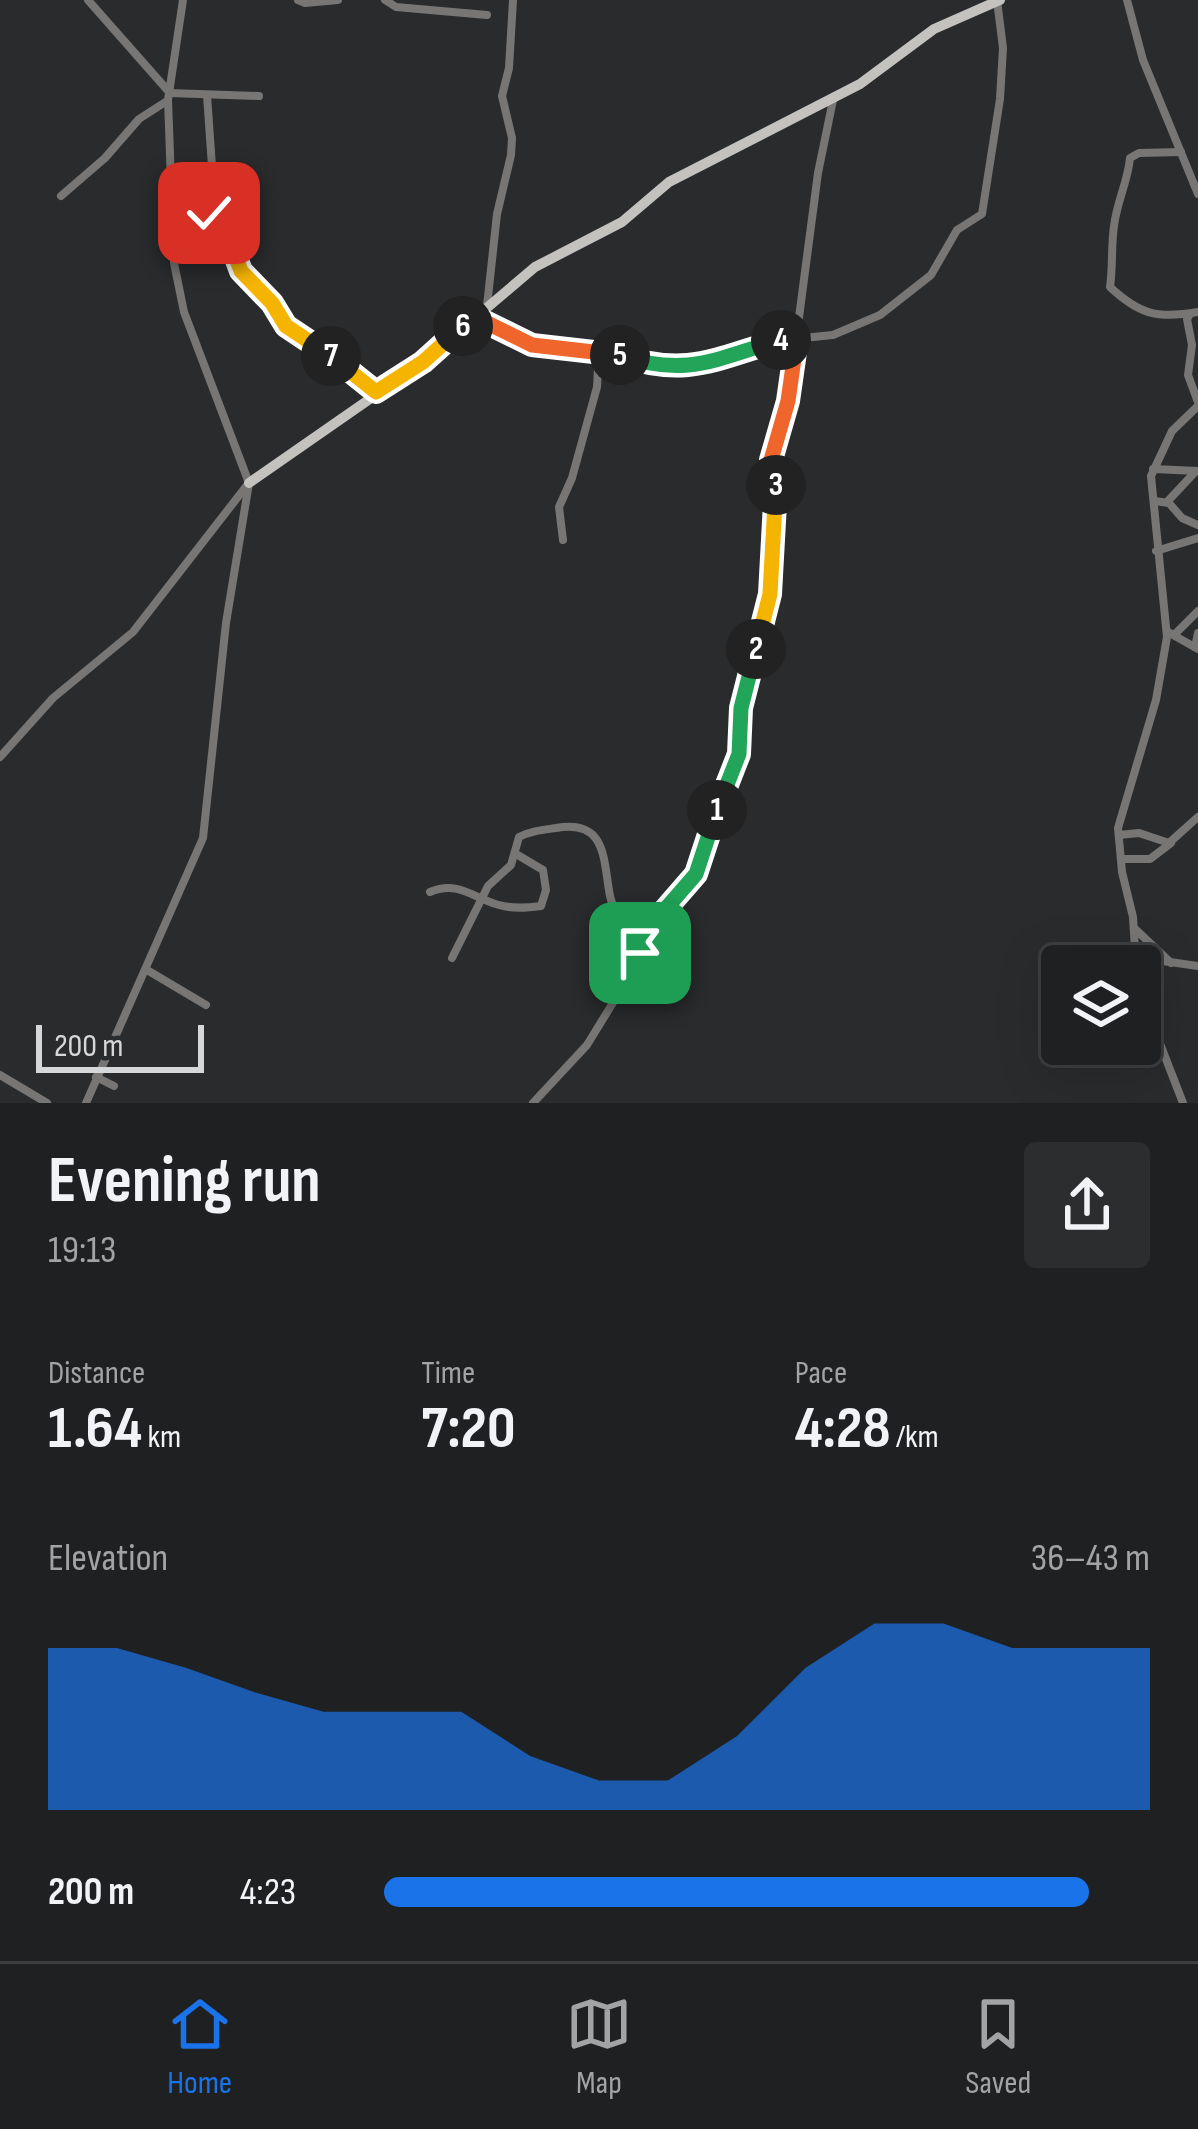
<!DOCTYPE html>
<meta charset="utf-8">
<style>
:root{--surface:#1f2022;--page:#2c2d2f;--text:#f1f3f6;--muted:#a1a3a5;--line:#3c3e40;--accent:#1a73e8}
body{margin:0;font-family:"Sofia Sans Condensed",sans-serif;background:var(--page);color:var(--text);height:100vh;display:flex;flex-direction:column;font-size:45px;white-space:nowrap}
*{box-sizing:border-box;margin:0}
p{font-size:39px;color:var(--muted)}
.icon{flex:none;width:66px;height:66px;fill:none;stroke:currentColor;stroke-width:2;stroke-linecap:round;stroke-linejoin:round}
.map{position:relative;height:1103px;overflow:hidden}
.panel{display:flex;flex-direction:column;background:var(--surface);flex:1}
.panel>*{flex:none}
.controls{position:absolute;left:1041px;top:945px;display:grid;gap:24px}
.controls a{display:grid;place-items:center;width:120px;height:120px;border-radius:12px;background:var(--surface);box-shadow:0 12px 48px #0002,0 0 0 3px var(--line);font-size:60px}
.scale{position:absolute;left:36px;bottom:30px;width:168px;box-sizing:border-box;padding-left:12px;border:6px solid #d6d7d9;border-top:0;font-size:33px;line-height:42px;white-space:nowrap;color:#d6d7d9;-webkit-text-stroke:9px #292b2d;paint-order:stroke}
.pin{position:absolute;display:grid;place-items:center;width:102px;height:102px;color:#fff;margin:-51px;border-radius:24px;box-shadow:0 6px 18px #0006}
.km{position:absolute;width:60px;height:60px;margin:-30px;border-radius:50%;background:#222;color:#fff;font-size:33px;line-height:60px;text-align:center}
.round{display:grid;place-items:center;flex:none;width:126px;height:126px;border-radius:12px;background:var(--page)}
.headline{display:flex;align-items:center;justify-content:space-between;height:204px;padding:0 48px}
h1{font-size:66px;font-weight:700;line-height:90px}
.figures{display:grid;grid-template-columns:repeat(3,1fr);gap:18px;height:204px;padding:12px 48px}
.figures div{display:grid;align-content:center}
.figures b{font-size:60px;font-weight:700}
.figures small{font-size:33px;font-weight:400}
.figures p{font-size:33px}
.chart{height:336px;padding:24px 48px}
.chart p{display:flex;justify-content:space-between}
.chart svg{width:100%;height:216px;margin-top:12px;fill:var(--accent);opacity:.7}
ul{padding:0 48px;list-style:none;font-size:39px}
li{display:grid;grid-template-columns:192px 144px 1fr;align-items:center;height:90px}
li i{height:30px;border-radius:15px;background:var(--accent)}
.dock{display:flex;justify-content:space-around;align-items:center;height:168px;border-top:3px solid var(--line);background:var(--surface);font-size:33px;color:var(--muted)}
.dock a{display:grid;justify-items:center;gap:6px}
.dock .selected{color:var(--accent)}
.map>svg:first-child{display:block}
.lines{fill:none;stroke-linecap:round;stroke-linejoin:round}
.minor{stroke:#777675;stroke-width:8}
.major{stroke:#c4c2bf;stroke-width:10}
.split-1-casing{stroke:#fff;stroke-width:24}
.split-2-casing{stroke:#fff;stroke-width:24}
.split-3-casing{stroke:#fff;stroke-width:24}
.split-4-casing{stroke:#fff;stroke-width:24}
.split-5-casing{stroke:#fff;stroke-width:24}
.split-6-casing{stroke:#fff;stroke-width:24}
.split-7-casing{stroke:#fff;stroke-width:24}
.split-8-casing{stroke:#fff;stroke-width:24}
.split-1{stroke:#22a559;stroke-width:15}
.split-2{stroke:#22a559;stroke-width:15}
.split-3{stroke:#f5b400;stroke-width:15}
.split-4{stroke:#f0652b;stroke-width:15}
.split-5{stroke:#22a559;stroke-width:15}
.split-6{stroke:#f0652b;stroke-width:15}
.split-7{stroke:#f5b400;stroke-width:15}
.split-8{stroke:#f5b400;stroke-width:15}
</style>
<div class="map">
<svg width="1198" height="1103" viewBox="0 0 1198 1103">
<rect width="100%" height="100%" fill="#292b2d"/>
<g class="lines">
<g class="minor">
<path d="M88 0 170 93 259 96"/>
<path d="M298 0 305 3 338 0"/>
<path d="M385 0 396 7 487 15"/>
<path d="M1127 0 1143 60 1198 194"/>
<path d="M207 95 214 195 236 264 272 303 289 329 354 371 376 392"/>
<path d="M1181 152 1139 153 1130 158C1128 181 1117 201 1114 226 1111 246 1113 267 1110 287 1140 315 1158 319 1198 312"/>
<path d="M61 196 105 158 139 119 167 101"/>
<path d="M171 209 219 212"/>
<path d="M487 306 497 214 511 155 512 138 502 96 509 68 513 0"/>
<path d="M1190 314 1187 319 1192 345 1188 375 1198 402"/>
<path d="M476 318 532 345 610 352 655 366 731 359 783 340 833 335 880 315 931 275 957 230 982 214 1000 99 1003 48 997 0"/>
<path d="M1153 469 1198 471"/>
<path d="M1154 501 1169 503 1182 518 1198 525"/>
<path d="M1167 502 1196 471"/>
<path d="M563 540 559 507 572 478 597 387 599 351"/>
<path d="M1156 551 1198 538"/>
<path d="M1168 632 1198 649"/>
<path d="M1174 635 1198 611"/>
<path d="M1195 647 1198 633"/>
<path d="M0 757 53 698 133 632 248 484"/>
<path d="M1119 835 1139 833 1169 843 1198 817"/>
<path d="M1122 859H1150L1171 843"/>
<path d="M430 892C458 880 473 898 499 905 513 909 526 908 541 906L546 890 543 870 516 854"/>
<path d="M621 923 631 927 656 922"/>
<path d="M1134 928 1171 963"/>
<path d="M1135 957 1198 966"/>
<path d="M452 958 488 886 511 865 519 837C531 831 542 830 556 828 607 819 603 859 610 896 615 917 622 917 618 941L640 953"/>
<path d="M1136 966 1133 917 1122 872 1118 828 1156 700 1167 637 1151 476 1172 431 1198 406"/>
<path d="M147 970 206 1005"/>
<path d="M1140 992 1183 1103"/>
<path d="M0 1075 47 1103"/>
<path d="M96 1077 114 1086"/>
<path d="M86 1103 203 838 226 623 249 483 184 312 174 263 168 100 183 0"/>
<path d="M533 1103 587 1045 654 936 658 918 702 863 739 753 741 708 771 581 777 496 771 460 788 401 818 173 833 100"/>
</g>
<path class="major" d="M249 483 423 362 535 267 622 222 669 182 860 84 934 29 1000 0"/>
</g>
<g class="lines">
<g class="split-1-casing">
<path id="split-1" d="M640 953 654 936 656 920 696 874 717 810"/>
</g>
<g class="split-2-casing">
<path id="split-2" d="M717 810 739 754 741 708 756 649"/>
</g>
<g class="split-3-casing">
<path id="split-3" d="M756 649 770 594 776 485"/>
</g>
<g class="split-4-casing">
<path id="split-4" d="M776 485 771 460 788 401 797 338 781 340"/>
</g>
<g class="split-5-casing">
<path id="split-5" d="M620 355C688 379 719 357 781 340"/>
</g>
<g class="split-6-casing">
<path id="split-6" d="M463 326 475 317 532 345 620 355"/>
</g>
<g class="split-7-casing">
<path id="split-7" d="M331 356 376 392 423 362 463 326"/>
</g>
<g class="split-8-casing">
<path id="split-8" d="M209 213 219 212 241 271 272 303 286 326 331 356"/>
</g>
<use href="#split-1" class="split-1"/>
<use href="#split-2" class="split-2"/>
<use href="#split-3" class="split-3"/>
<use href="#split-4" class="split-4"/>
<use href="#split-5" class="split-5"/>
<use href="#split-6" class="split-6"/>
<use href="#split-7" class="split-7"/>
<use href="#split-8" class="split-8"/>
</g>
</svg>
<div class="controls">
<a><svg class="icon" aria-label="layers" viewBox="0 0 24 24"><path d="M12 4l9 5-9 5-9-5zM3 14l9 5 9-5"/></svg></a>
</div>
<div class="scale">200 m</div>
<div class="pin" style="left:640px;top:953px;background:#1e9e55"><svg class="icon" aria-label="arrive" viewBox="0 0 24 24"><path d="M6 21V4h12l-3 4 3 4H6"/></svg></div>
<div class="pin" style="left:209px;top:213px;background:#d93025"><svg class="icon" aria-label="check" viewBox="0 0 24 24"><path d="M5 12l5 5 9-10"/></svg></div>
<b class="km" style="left:717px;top:810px">1</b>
<b class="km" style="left:756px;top:649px">2</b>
<b class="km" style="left:776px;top:485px">3</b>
<b class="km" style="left:781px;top:340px">4</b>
<b class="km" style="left:620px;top:355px">5</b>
<b class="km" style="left:463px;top:326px">6</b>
<b class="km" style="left:331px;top:356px">7</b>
</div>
<section class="panel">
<div class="headline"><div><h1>Evening run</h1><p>19:13</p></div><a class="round"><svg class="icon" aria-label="share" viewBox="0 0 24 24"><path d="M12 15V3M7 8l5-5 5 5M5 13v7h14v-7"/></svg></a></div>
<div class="figures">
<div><p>Distance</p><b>1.64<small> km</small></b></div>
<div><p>Time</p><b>7:20</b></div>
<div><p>Pace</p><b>4:28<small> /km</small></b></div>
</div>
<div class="chart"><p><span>Elevation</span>36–43 m</p>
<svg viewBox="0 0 160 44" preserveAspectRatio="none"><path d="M0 44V11L10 11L20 15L30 20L40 24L50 24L60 24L70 33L80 38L90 38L100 29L110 15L120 6L130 6L140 11L150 11L160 11V44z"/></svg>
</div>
<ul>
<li><b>200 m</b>4:23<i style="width:92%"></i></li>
</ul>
</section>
<nav class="dock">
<a class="selected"><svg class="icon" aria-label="home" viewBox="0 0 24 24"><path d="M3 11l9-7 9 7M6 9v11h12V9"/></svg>Home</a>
<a><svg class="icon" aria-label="map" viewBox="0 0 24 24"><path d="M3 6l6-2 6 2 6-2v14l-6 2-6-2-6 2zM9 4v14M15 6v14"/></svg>Map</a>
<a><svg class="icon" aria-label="saved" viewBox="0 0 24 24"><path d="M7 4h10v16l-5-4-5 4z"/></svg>Saved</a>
</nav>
